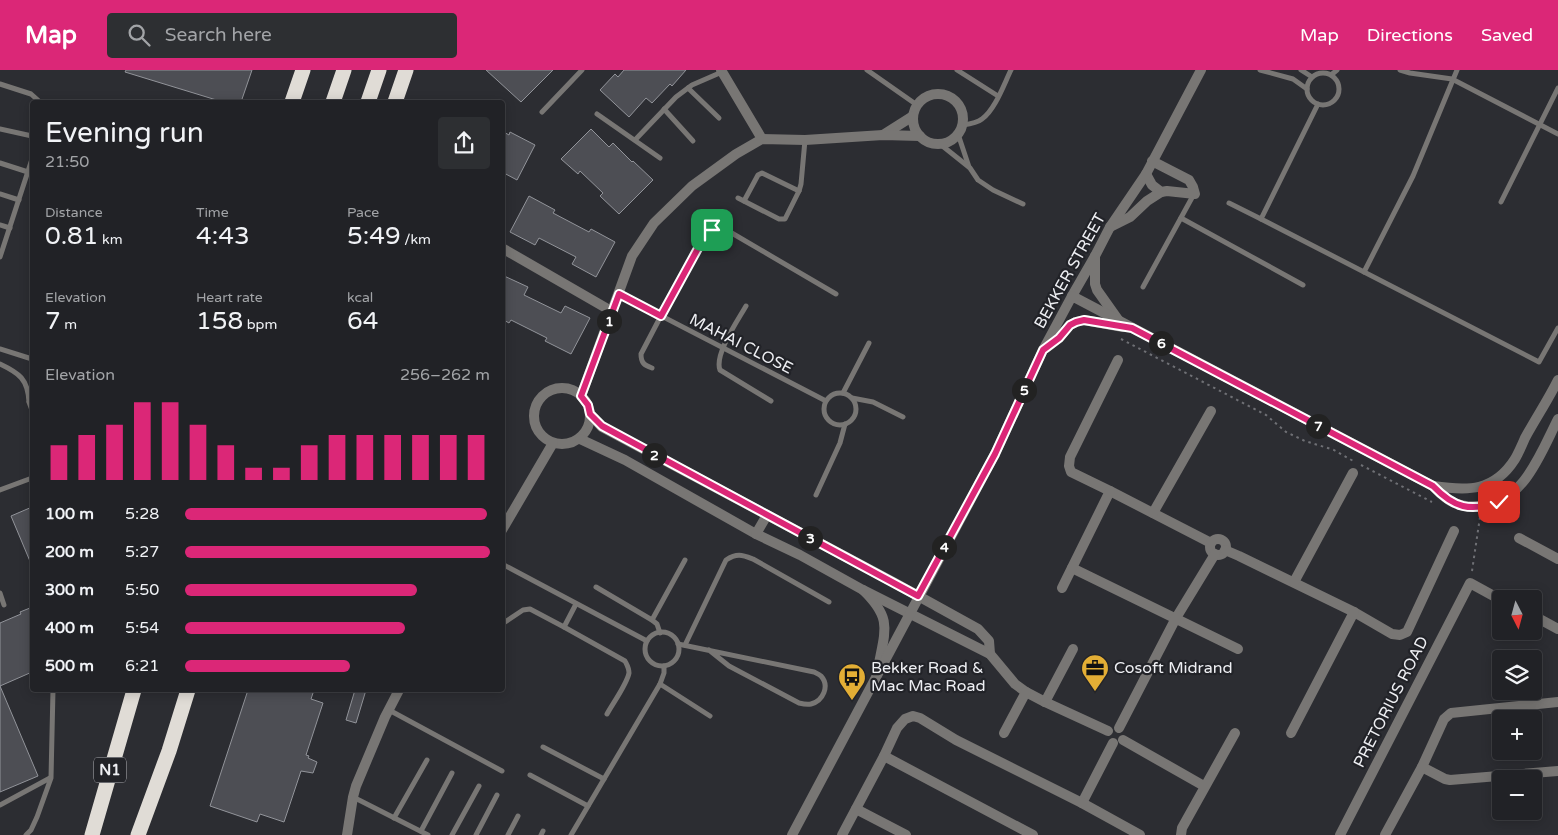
<!DOCTYPE html>
<meta charset="utf-8">
<style>
:root{--surface:#212226;--page:#2d2f32;--text:#f1f3f6;--muted:#a2a4a7;--line:#3e3f43;--accent:#db2777}
body{margin:0;font-family:"Varela Round",sans-serif;background:var(--page);color:var(--text);height:100vh;display:flex;flex-direction:column;font-size:19px;white-space:nowrap}
*{box-sizing:border-box;margin:0}
p{font-size:16px;color:var(--muted)}
.icon{flex:none;width:28px;height:28px;fill:none;stroke:currentColor;stroke-width:2;stroke-linecap:round;stroke-linejoin:round}
.map{position:relative;flex:1;overflow:hidden}
.side{position:absolute;left:30px;top:30px;width:475px;height:592px;display:flex;flex-direction:column;background:var(--surface);border-radius:5px;box-shadow:0 2px 12px #0003,0 0 0 1px var(--line)}
.side>*{flex:none}
.needle{width:32px;rotate:174deg}
.tools{position:absolute;left:1492px;top:520px;display:grid;gap:10px}
.tools a{display:grid;place-items:center;width:50px;height:50px;border-radius:5px;background:var(--surface);box-shadow:0 2px 12px #0003,0 0 0 1px var(--line);font-size:25px}
.pin{position:absolute;display:grid;place-items:center;width:42px;height:42px;color:#fff;margin:-21px;border-radius:10px;box-shadow:0 2px 8px #0006}
.km{position:absolute;width:25px;height:25px;margin:-12px;border-radius:50%;background:#222;color:#fff;font-size:14px;line-height:25px;text-align:center}
.round{display:grid;place-items:center;flex:none;width:52px;height:52px;border-radius:5px;background:var(--page)}
.overview{display:flex;align-items:center;justify-content:space-between;height:85px;padding:0 15px}
h1{font-size:28px;font-weight:600;line-height:38px}
.stats{display:grid;grid-template-columns:repeat(3,1fr);gap:8px;height:85px;padding:5px 15px}
.stats div{display:grid;align-content:center}
.stats b{font-size:25px;font-weight:600}
.stats small{font-size:14px;font-weight:400}
.stats p{font-size:14px}
.chart{height:140px;padding:10px 15px}
.chart p{display:flex;justify-content:space-between}
.chart svg{width:100%;height:90px;margin-top:5px;stroke:var(--accent);stroke-width:6}
ul{padding:0 15px;list-style:none;font-size:16px}
li{display:grid;grid-template-columns:80px 60px 1fr;align-items:center;height:38px}
li i{height:12px;border-radius:6px;background:var(--accent)}
header{display:flex;align-items:center;gap:30px;box-sizing:border-box;height:70px;padding:0 25px;background:var(--accent);color:#fff}
header strong{font-size:24px}
nav{display:flex;gap:28px;margin-inline-start:auto;font-size:18px}
.search{width:350px;height:45px;background:var(--page);display:flex;align-items:center;gap:12px;box-sizing:border-box;padding:0 18px;border-radius:5px;color:var(--muted);font-size:19px}
.map>svg:first-child{display:block}
.building{fill:#4d4e54;stroke:#92949a}
.lines{fill:none;stroke-linecap:round;stroke-linejoin:round}
.path{stroke:#6f7075;stroke-width:2;stroke-dasharray:2.5 4;stroke-linecap:butt}
.service{stroke:#787674;stroke-width:5}
.minor{stroke:#787674;stroke-width:10}
.tertiary{stroke:#787674;stroke-width:10}
.motorway{stroke:#e0dcd6;stroke-width:15}
.route-casing{stroke:#fff;stroke-width:10}
.route{stroke:#db2777;stroke-width:6}
.labels{text-anchor:middle;dominant-baseline:central;stroke-width:4.5;stroke-linejoin:round;paint-order:stroke}
.shield{fill:#222328;stroke:#b1b2b6;stroke-width:1}
.shield-label{font-size:15px;font-weight:bold;fill:#eeeff3}
.street-label{font-size:16px;fill:#eeeff3;stroke:#222328}
.poi-label{font-size:16px;fill:#eeeff3;stroke:#222328;text-anchor:start}
</style>
<header>
<strong>Map</strong>
<div class="search"><svg class="icon" aria-label="search" viewBox="0 0 24 24"><circle cx="10" cy="10" r="6"/><path d="M15 15l6 6"/></svg>Search here</div>
<nav><a>Map</a><a>Directions</a><a>Saved</a></nav>
</header>
<div class="map">
<svg width="1558" height="765" viewBox="0 0 1558 765">
<rect width="100%" height="100%" fill="#2c2d32"/>
<g class="building">
<path d="M126 0H252L241 32H223L125 2Z"/>
<path d="M486 0H553L521 32Z"/>
<path d="M624 0H686L672 16 670 14 652 33 646 28 629 47 600 20 615 4 618 7Z"/>
<path d="M591 59 609 77 613 73 632 92 633 91 653 110 619 144 600 126 603 123 580 101 578 104 561 89Z"/>
<path d="M502 61 509 65 510 62 535 75 517 110 502 102Z"/>
<path d="M529 126 555 140 553 143 589 162 591 159 615 172 596 207 572 194 576 187 539 168 535 175 510 162Z"/>
<path d="M502 205 528 217 524 225 561 243 565 236 590 248 571 284 545 271 547 268 511 250 509 253 502 249Z"/>
<path d="M32 437V496L11 446Z"/>
<path d="M30 538 32 544V602L0 616V553L21 544 20 542Z"/>
<path d="M0 616 38 706 0 722Z"/>
<path d="M248 620H314L311 629 323 633 306 685 309 686 308 688 317 692 313 703 301 701 284 752 260 744 257 752 210 736Z"/>
<path d="M355 620H366L356 653 346 650Z"/>
</g>
<g class="lines">
<g class="path">
<path d="M1121 269 1266 345 1286 362 1305 371 1334 380 1355 392"/>
<path d="M1361 395 1432 432"/>
<path d="M1472 501 1480 447"/>
</g>
<g class="service">
<path d="M867 0 917 35"/>
<path d="M957 0 998 26"/>
<path d="M1260 0 1293 9 1307 19"/>
<path d="M1301 0 1312 7"/>
<path d="M1400 0 1410 3 1452 9 1558 64"/>
<circle cx="1323" cy="19" r="16"/>
<path d="M1331 5 1337 0"/>
<path d="M0 14 31 24 40 32"/>
<path d="M688 18 719 48"/>
<path d="M1318 34 1261 149 1539 292 1558 258"/>
<path d="M664 39 693 71"/>
<path d="M542 42 582 0"/>
<path d="M597 44 660 88"/>
<path d="M963 55C970 54 977 53 982 49 995 40 1004 14 1011 0"/>
<path d="M0 59 32 66"/>
<path d="M958 64 969 97"/>
<path d="M635 70 676 27 692 15 722 2"/>
<path d="M940 74 970 98 978 110 993 120 1023 134"/>
<path d="M0 93 28 102"/>
<path d="M0 124 19 130"/>
<path d="M738 128 779 149H785L799 121 801 114 805 70"/>
<path d="M744 131 758 105 762 103 799 121"/>
<path d="M1501 132 1558 18"/>
<path d="M1229 133 1261 149"/>
<path d="M1181 148 1303 215"/>
<path d="M0 155 10 158"/>
<path d="M0 187 32 89"/>
<path d="M1364 202 1413 106 1457 0"/>
<path d="M1143 217 1194 124"/>
<path d="M619 224 826 331"/>
<path d="M746 236C738 250 714 285 720 300L771 331"/>
<path d="M0 279 32 289"/>
<path d="M0 294C19 303 28 309 29 332"/>
<path d="M652 298C644 295 641 293 641 284L687 196 707 162 719 159 730 162 836 224"/>
<path d="M843 323 869 273"/>
<circle cx="840" cy="339" r="16"/>
<path d="M852 328 873 332 903 347"/>
<path d="M32 330 29 332 32 340"/>
<path d="M0 420 32 408"/>
<path d="M816 425 840 373 845 354"/>
<path d="M502 494 647 571"/>
<path d="M596 517 652 550 657 554 660 563"/>
<path d="M0 523 4 535"/>
<path d="M576 534 564 557 625 591C627 595 629 598 629 603 627 614 613 633 607 644"/>
<path d="M652 550 685 490"/>
<path d="M502 554 523 540 530 539 564 557"/>
<circle cx="662" cy="579" r="17"/>
<path d="M678 574 814 602C816 603 819 604 821 606 830 616 823 631 811 634 807 635 803 634 799 633L729 596 709 580"/>
<path d="M685 575 726 490C737 483 742 485 753 489L829 532"/>
<path d="M660 614 710 646"/>
<path d="M389 640 502 701"/>
<path d="M543 677 604 709"/>
<path d="M530 705 588 736"/>
<path d="M353 727 428 765"/>
<path d="M0 735 50 708"/>
<path d="M394 748 427 690"/>
<path d="M421 761 452 703"/>
<path d="M26 765 31 760 37 747 51 708 53 620"/>
<path d="M452 765 479 716"/>
<path d="M476 765 497 725"/>
<path d="M508 765 518 746"/>
<path d="M541 765 543 761"/>
<path d="M571 765 660 614 664 603V596"/>
</g>
<g class="minor">
<path d="M721 0 762 69"/>
<circle cx="938" cy="49" r="25"/>
<path d="M883 65 913 46"/>
<path d="M1146 104 1152 115 1161 122 1167 121 1195 124 1193 117 1189 110 1152 91"/>
<path d="M1110 157 1130 147 1147 131 1161 122"/>
<path d="M502 178 613 242"/>
<path d="M1072 226 1095 186 1110 157 1146 104 1201 0"/>
<path d="M1118 290 1070 387 1069 396 1071 402 1110 421 1211 473"/>
<circle cx="562" cy="346" r="28"/>
<path d="M581 326 632 186 654 153 692 116 736 84 762 69 805 70 883 65 920 66"/>
<path d="M590 344 602 357 893 512 978 559 989 571 990 584"/>
<path d="M580 369 625 390 756 464 800 485 863 520 990 584 1015 614 1026 622 1045 632 1108 661"/>
<path d="M1153 443 1211 341"/>
<path d="M502 460 553 373"/>
<path d="M756 464 767 445"/>
<path d="M1519 468 1558 489"/>
<circle cx="1218" cy="477" r="8"/>
<path d="M1225 480 1239 486 1354 542 1392 564 1400 565 1407 562 1454 461"/>
<path d="M1072 498 1238 579"/>
<path d="M1294 512 1353 403"/>
<path d="M1062 518 1110 421"/>
<path d="M1534 546 1558 559"/>
<path d="M1045 632 1073 579"/>
<path d="M1119 658 1176 548 1215 484"/>
<path d="M1004 663 1026 622"/>
<path d="M1291 663 1354 542"/>
<path d="M1123 670 1204 716"/>
<path d="M884 686 1033 765"/>
<path d="M1422 697 1445 709 1450 710 1558 701"/>
<path d="M1082 733 1113 673"/>
<path d="M856 739 906 765"/>
<path d="M347 765 353 727 356 716 385 647 399 620"/>
<path d="M842 765 884 686 897 658 905 649 913 646 920 648 956 670 1082 733 1140 765"/>
<path d="M1181 765 1182 758 1235 663"/>
<path d="M1340 765 1470 513 1501 530"/>
<path d="M1385 765 1422 697 1444 649 1451 643 1558 632"/>
</g>
<g class="tertiary">
<path d="M1095 186V214L1097 220 1119 251"/>
<path d="M1046 278 1059 268 1070 255 1076 252 1084 250 1123 257"/>
<path d="M1433 416C1468 421 1494 422 1515 389 1519 382 1522 375 1525 368 1536 348 1548 330 1558 310"/>
<path d="M863 520C891 547 886 558 879 593"/>
<path d="M792 765 995 384 1043 280 1072 226 1433 416C1448 432 1458 438 1480 436 1524 433 1541 382 1558 349"/>
</g>
<g class="motorway">
<path d="M292 32 303 0"/>
<path d="M333 32 344 0"/>
<path d="M368 32 379 0"/>
<path d="M395 32 406 0"/>
<path d="M92 765 134 620"/>
<path d="M138 765 169 681 188 620"/>
</g>
</g>
<g class="lines">
<g class="route-casing">
<path id="route" d="M712 160 707 162 661 246 619 224 581 326 588 335 590 344 602 356 918 526 995 384 1043 280 1059 268 1070 255 1076 252 1084 250 1132 258 1433 416C1454 438 1470 442 1499 432"/>
</g>
<use href="#route" class="route"/>
</g>
<defs>
<g id="office-pin" transform="scale(1.4375)"><path d="M0 17L-7.5 6A9.5 9.5 0 1 1 7.5 6Z" fill="#e3ae35" stroke="#222328"/><path d="M-6-3h4V-5.5h4V-3h4V5H-6ZM-1-4.5V-3h2v-1.5ZM-6 0V1H6V0Z" fill="#111"/></g>
<g id="bus-pin" transform="scale(1.4375)"><path d="M0 17L-7.5 6A9.5 9.5 0 1 1 7.5 6Z" fill="#e3ae35" stroke="#222328"/><path d="M-5-6H5V4H4V6H2V4H-2V6H-4V4H-5ZM-3.5-4V0h7V-4ZM-3.5 1.2v1.5H-2V1.2ZM2 1.2v1.5H3.5V1.2Z" fill="#111"/></g>
</defs>
<g fill-rule="evenodd">
<use href="#office-pin" x="1095" y="598"/>
<use href="#bus-pin" x="852" y="607"/>
</g>
<g class="labels">
<rect class="shield" x="94" y="687.5" width="32" height="25" rx="4"/>
<g class="shield-label">
<text x="110" y="700">N1</text>
</g>
<g class="street-label">
<text transform="translate(1070 201) rotate(-61)">BEKKER STREET</text>
<text transform="translate(741 274) rotate(27)">MAHAI CLOSE</text>
<text transform="translate(1391 632) rotate(-63)">PRETORIUS ROAD</text>
</g>
<g class="poi-label">
<text x="871" y="598">Bekker Road &amp;<tspan x="871" dy="18">Mac Mac Road</tspan></text>
<text x="1114" y="598">Cosoft Midrand</text>
</g>
</g>
</svg>
<div class="tools">
<a><svg class="needle" viewBox="-14 -14 28 28"><path d="M0-13l5 13h-10z" fill="#e53935"/><path d="M0 13l5-13h-10z" fill="#a2a4a7"/></svg></a>
<a><svg class="icon" aria-label="layers" viewBox="0 0 24 24"><path d="M12 4l9 5-9 5-9-5zM3 14l9 5 9-5"/></svg></a>
<a>+</a>
<a>−</a>
</div>
<div class="pin" style="left:712px;top:160px;background:#1e9e55"><svg class="icon" aria-label="arrive" viewBox="0 0 24 24"><path d="M6 21V4h12l-3 4 3 4H6"/></svg></div>
<div class="pin" style="left:1499px;top:432px;background:#d93025"><svg class="icon" aria-label="check" viewBox="0 0 24 24"><path d="M5 12l5 5 9-10"/></svg></div>
<b class="km" style="left:609px;top:251px">1</b>
<b class="km" style="left:654px;top:385px">2</b>
<b class="km" style="left:810px;top:468px">3</b>
<b class="km" style="left:944px;top:477px">4</b>
<b class="km" style="left:1024px;top:320px">5</b>
<b class="km" style="left:1161px;top:273px">6</b>
<b class="km" style="left:1318px;top:356px">7</b>
<section class="side">
<div class="overview"><div><h1>Evening run</h1><p>21:50</p></div><a class="round"><svg class="icon" aria-label="share" viewBox="0 0 24 24"><path d="M12 15V3M7 8l5-5 5 5M5 13v7h14v-7"/></svg></a></div>
<div class="stats">
<div><p>Distance</p><b>0.81<small> km</small></b></div>
<div><p>Time</p><b>4:43</b></div>
<div><p>Pace</p><b>5:49<small> /km</small></b></div>
</div>
<div class="stats">
<div><p>Elevation</p><b>7<small> m</small></b></div>
<div><p>Heart rate</p><b>158<small> bpm</small></b></div>
<div><p>kcal</p><b>64</b></div>
</div>
<div class="chart"><p><span>Elevation</span>256–262 m</p>
<svg viewBox="0 0 160 44" preserveAspectRatio="none"><path d="M5 44V27M15 44V22M25 44V17M35 44V6M45 44V6M55 44V17M65 44V27M75 44V38M85 44V38M95 44V27M105 44V22M115 44V22M125 44V22M135 44V22M145 44V22M155 44V22"/></svg>
</div>
<ul>
<li><b>100 m</b>5:28<i style="width:99%"></i></li>
<li><b>200 m</b>5:27<i style="width:100%"></i></li>
<li><b>300 m</b>5:50<i style="width:76%"></i></li>
<li><b>400 m</b>5:54<i style="width:72%"></i></li>
<li><b>500 m</b>6:21<i style="width:54%"></i></li>
</ul>
</section>
</div>
